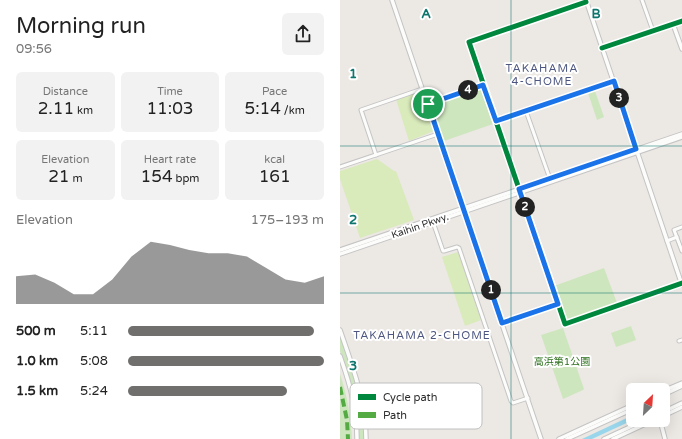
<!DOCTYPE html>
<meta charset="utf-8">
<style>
:root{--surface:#fff;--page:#f2f2f2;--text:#222;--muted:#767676;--accent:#706f6e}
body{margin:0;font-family:"Varela Round","Noto Sans JP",sans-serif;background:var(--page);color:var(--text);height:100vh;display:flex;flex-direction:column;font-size:15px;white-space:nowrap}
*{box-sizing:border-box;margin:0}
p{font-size:13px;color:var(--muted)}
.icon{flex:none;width:22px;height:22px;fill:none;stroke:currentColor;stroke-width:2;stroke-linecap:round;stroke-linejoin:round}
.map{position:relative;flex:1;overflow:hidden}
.panel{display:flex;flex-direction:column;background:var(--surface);width:340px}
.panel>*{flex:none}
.needle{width:26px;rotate:25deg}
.controls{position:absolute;left:286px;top:383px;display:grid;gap:8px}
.controls a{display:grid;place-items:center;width:44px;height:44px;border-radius:6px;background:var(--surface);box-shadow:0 4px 16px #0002;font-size:20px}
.pin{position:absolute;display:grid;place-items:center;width:34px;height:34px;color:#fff;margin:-17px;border:2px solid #fff;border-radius:50%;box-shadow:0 1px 4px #0007}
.km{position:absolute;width:20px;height:20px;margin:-10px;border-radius:50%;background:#222;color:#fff;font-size:11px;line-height:20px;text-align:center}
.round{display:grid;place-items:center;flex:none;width:42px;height:42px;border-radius:6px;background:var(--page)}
.overview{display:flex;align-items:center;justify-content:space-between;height:68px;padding:0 16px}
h1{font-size:22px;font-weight:600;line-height:30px}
.metrics{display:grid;grid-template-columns:repeat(3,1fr);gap:6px;height:68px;padding:4px 16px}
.metrics div{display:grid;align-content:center;border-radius:6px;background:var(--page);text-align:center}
.metrics b{font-size:17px;font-weight:600}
.metrics small{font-size:11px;font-weight:400}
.metrics p{font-size:11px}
.chart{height:112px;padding:8px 16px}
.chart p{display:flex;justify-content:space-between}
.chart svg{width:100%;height:72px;margin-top:4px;fill:var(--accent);opacity:.7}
ul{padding:0 16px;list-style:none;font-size:13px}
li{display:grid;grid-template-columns:64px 48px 1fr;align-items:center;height:30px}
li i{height:10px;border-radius:5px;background:var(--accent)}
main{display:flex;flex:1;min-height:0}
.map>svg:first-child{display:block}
.green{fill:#cee6be}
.pitch{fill:#d9eabb}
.water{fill:#99d6ec}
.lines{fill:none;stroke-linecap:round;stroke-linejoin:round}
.minor-casing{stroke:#c5c4c5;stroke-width:5}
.tertiary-casing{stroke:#c5c4c5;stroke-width:5.5}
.minor{stroke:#fcfcfb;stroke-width:3}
.tertiary{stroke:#fcfcfb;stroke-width:3.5}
.quiet{stroke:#54ab44;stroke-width:4;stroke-dasharray:8 4;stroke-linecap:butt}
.cycleway-casing{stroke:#fff;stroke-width:8}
.cycleway{stroke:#00873e;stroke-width:5}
.route-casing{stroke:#fff;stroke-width:8}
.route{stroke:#1a73e8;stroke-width:5}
.grid{fill:none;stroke:#0f766e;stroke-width:1;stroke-opacity:0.55}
.labels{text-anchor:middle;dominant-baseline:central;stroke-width:4;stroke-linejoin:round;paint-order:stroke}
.street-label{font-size:10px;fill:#2e2e2e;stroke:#fff}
.park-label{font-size:10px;fill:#2c6e1b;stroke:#fff}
.neighbourhood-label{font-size:11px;letter-spacing:1px;fill:#4d5680;stroke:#fff}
.key{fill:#fff;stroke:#c0c0c0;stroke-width:1}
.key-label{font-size:11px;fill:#2e2e2e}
.grid-label{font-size:13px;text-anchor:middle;font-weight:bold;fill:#0f766e;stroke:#fff;stroke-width:4;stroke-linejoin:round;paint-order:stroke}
</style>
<main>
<section class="panel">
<div class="overview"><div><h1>Morning run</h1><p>09:56</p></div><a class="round"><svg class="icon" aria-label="share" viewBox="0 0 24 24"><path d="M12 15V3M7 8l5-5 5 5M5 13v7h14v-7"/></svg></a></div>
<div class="metrics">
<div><p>Distance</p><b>2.11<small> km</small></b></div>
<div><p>Time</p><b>11:03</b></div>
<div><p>Pace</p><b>5:14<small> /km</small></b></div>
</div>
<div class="metrics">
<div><p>Elevation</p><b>21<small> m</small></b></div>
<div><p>Heart rate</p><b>154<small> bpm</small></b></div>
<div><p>kcal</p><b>161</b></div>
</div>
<div class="chart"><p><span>Elevation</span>175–193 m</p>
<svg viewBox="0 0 160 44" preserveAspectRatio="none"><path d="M0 44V27L10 26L20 31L30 38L40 38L50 29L60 15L70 6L80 8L90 11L100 13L110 13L120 15L130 22L140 29L150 31L160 27V44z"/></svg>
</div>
<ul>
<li><b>500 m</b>5:11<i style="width:95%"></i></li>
<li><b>1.0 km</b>5:08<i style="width:100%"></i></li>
<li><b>1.5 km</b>5:24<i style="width:81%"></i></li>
</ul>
</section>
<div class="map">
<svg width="342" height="439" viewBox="0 0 342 439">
<rect width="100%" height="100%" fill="#ece8e4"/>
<g class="green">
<path d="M141 87 153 124 104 141 92 106 93 103Z"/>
<path d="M255 91 264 117 257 120 248 93Z"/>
<path d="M264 268 277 303 228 320 225 319 214 286Z"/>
<path d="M291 326 296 340 276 347 271 333Z"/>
<path d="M223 328 244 389 243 390 223 399 201 335Z"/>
<path d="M0 336C7 357 15 377 20 399 23 412 24 425 24 439H19V420L17 408 11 382 0 351Z"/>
<path d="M0 374C7 395 11 417 12 439H0Z"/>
</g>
<g class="pitch">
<path d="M79 89 94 131 69 141 55 96Z"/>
<path d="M37 159 54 171H56L74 220 20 238 0 179V171Z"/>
<path d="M118 252 141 320 125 326 102 257Z"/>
</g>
<path class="water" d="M293 415V420L252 439H242Z"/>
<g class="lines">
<g class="minor-casing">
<g id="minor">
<path d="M302 0 313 31"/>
<path d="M88 104 143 85"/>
<path d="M186 111 210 179"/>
<path d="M156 121 274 81"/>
<path d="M36 155 21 110 82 89"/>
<path d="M0 167 98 134"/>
<path d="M93 222 103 251H104L117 247 119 248 171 401 173 403 188 398"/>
<path d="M342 227 334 230 342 251"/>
<path d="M327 241 337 237"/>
<path d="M339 341 342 340"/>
</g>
</g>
<g class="tertiary-casing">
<g id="tertiary">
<path d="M52 0 201 439"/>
<path d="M246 0 342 285"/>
<path d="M246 2 129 42 225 324 342 283"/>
<path d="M333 24 342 49"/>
<path d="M262 48 342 21"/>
<path d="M0 250 342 134"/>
<path d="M0 254 342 137"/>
<path d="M162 323 218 304"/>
<path d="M0 330C12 365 26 401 26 439"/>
<path d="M0 356C10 384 17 409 17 439"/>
<path d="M323 391 342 383"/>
<path d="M323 395 342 386"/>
<path d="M323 412 342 403"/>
<path d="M323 416 342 407"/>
<path d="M320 420 325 439"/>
<path d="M219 439 293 405"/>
<path d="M227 439 293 409"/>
<path d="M264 439 305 420"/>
<path d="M273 439 314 420"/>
</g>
</g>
<use href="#minor" class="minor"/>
<use href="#tertiary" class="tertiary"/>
<path class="quiet" d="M0 387 7 420 8 439"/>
<g class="cycleway-casing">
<g id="cycleway">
<path d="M246 2 129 42 225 324 342 283"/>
<path d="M262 48 342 21"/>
</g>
</g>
<use href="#cycleway" class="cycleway"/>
</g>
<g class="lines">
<g class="route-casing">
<path id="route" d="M274 81 296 149 179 189 218 304 162 323 88 104 143 85 156 121Z"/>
</g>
<use href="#route" class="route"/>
</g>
<path class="grid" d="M171 0V439M0 146H342M0 293H342"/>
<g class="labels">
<g class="street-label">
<text transform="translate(80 226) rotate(-19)">Kaihin Pkwy.</text>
</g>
<g class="park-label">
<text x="222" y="362">高浜第1公園</text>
</g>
<g class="neighbourhood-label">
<text x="202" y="68">TAKAHAMA<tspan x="202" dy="13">4-CHOME</tspan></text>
<text x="82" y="335">TAKAHAMA 2-CHOME</text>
</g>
</g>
<rect x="10" y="383" width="132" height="46" rx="6" class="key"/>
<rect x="18" y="394" width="18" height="6" fill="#00873e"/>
<rect x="18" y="412" width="18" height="6" fill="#54ab44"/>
<g class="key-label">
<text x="43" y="401">Cycle path</text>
<text x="43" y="419">Path</text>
</g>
<g class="grid-label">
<text x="86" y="18">A</text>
<text x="256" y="18">B</text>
<text x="13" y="78">1</text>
<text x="13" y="224">2</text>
<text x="13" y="370">3</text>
</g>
</svg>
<div class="controls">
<a><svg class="needle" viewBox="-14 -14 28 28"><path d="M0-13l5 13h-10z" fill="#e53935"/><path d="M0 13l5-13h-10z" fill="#767676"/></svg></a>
</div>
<div class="pin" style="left:88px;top:104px;background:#1e9e55"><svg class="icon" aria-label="arrive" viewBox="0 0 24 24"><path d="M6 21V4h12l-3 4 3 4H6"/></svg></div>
<b class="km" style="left:151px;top:290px">1</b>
<b class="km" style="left:185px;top:207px">2</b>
<b class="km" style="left:279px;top:98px">3</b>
<b class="km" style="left:128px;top:90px">4</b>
</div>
</main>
